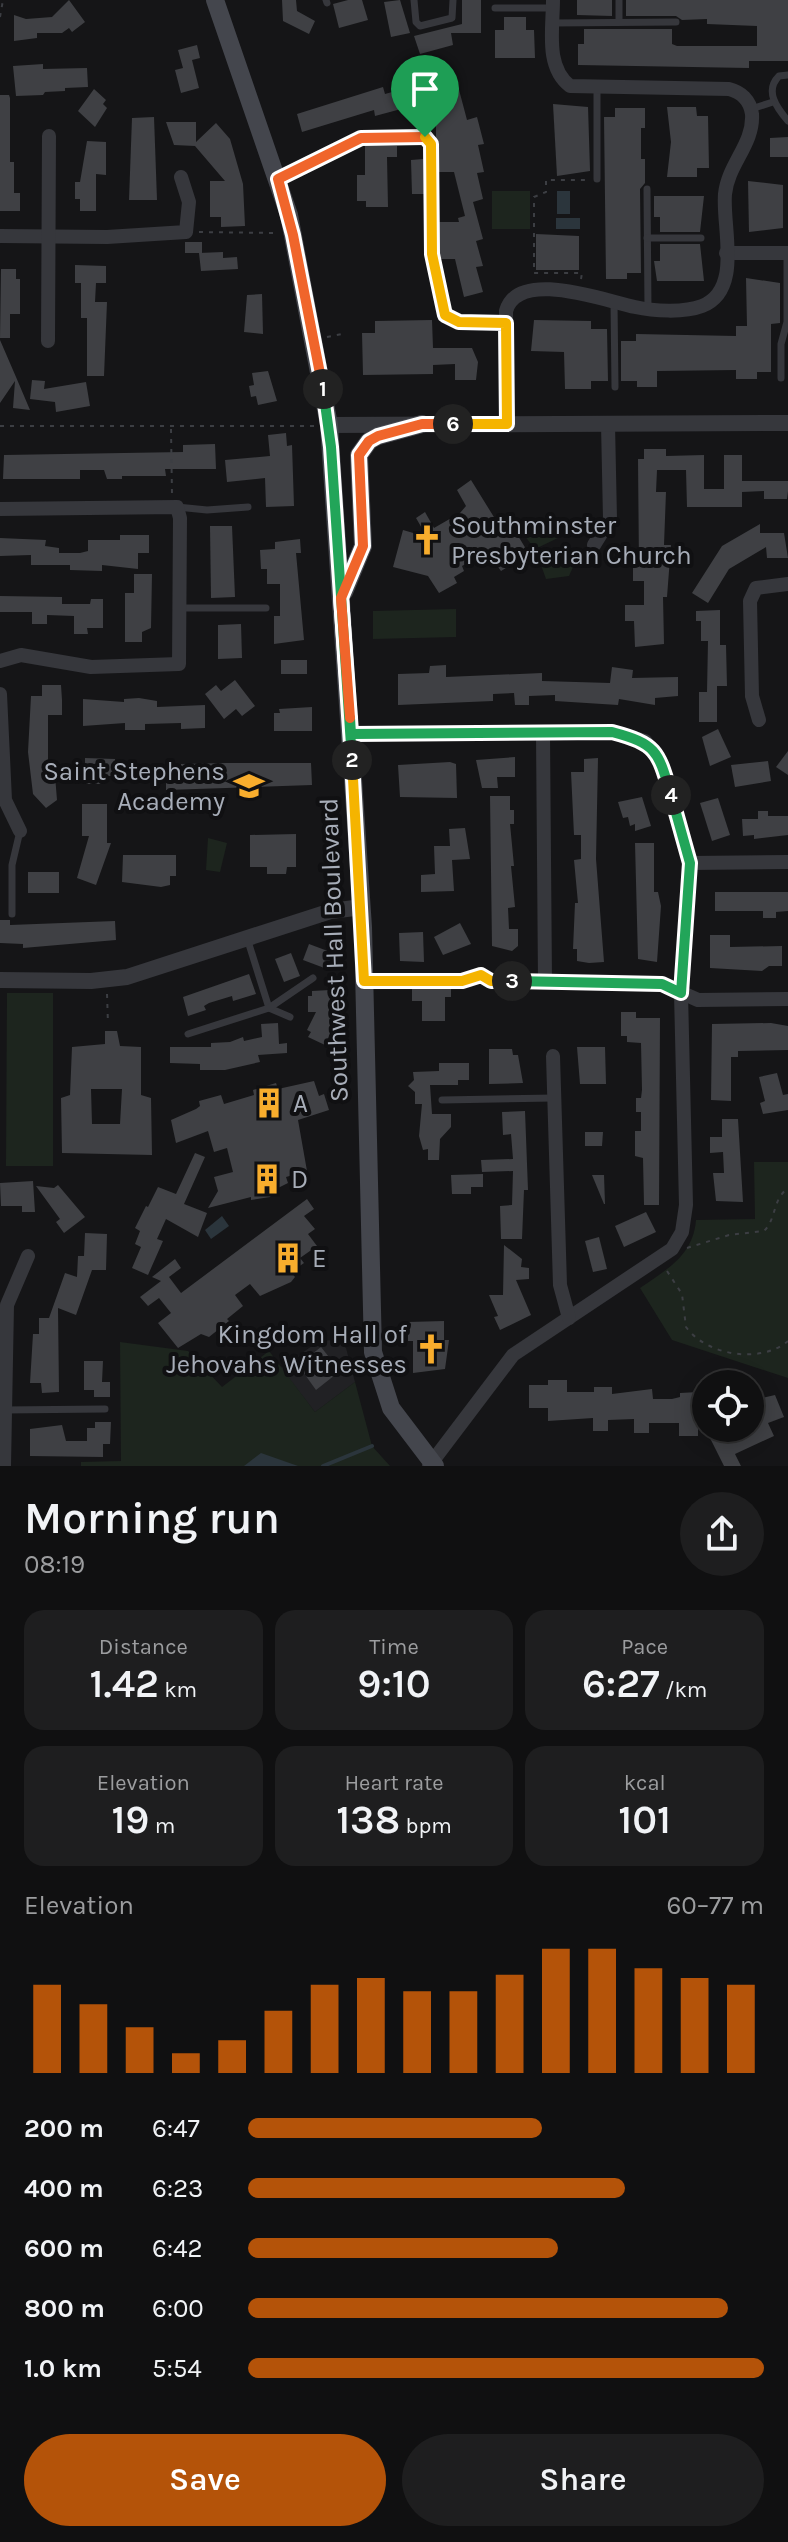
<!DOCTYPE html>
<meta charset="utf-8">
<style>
:root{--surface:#101011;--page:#1e1e1f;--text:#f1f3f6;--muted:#9c9d9f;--line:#303031;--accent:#b45309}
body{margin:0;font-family:Karla,sans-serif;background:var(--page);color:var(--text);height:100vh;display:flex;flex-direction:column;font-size:30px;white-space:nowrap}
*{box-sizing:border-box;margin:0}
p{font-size:26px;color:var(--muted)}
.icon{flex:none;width:44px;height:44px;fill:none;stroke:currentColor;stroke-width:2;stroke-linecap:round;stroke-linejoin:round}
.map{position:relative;height:1466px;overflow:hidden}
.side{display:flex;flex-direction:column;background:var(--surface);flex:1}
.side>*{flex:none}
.tools{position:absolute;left:692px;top:1370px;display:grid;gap:16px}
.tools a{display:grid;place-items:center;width:72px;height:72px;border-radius:50%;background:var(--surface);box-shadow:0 4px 20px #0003,0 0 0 2px var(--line);font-size:40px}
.pin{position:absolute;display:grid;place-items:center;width:68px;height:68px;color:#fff;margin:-82px -34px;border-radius:50% 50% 50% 0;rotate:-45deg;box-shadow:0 0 8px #0007}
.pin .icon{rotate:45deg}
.km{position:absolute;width:40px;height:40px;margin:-20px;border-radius:50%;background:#222;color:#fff;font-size:22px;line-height:40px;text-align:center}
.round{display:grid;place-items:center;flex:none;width:84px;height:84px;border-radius:42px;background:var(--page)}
.summary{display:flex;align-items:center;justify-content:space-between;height:136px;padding:0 24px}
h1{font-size:44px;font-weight:600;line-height:60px}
.stats{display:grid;grid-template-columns:repeat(3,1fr);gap:12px;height:136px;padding:8px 24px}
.stats div{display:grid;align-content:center;border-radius:20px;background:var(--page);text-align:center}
.stats b{font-size:40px;font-weight:600}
.stats small{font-size:22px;font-weight:400}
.stats p{font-size:22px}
.chart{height:224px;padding:16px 24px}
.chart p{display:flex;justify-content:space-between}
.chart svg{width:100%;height:144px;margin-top:8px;stroke:var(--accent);stroke-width:6}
.cta{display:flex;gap:16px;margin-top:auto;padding:16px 24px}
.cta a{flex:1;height:92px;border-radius:48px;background:var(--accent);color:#fff;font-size:32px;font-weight:600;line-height:92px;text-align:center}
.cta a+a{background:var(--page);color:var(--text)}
ul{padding:0 24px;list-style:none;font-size:26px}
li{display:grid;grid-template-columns:128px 96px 1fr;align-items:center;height:60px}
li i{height:20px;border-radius:10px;background:var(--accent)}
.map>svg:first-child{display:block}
.built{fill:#212124}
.green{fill:#1d251e}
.water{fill:#2b353c}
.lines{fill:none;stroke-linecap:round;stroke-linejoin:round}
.stream{stroke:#2b353c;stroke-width:4}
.building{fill:#3f4044;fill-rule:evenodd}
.path{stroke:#3c3e43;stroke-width:2;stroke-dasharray:4 6;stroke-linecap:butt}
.service{stroke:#36373c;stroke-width:7}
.minor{stroke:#36373c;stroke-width:14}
.tertiary{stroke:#36373c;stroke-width:16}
.secondary{stroke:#44464d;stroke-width:18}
.split-1-casing{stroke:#fff;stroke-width:16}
.split-2-casing{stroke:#fff;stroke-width:16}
.split-3-casing{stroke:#fff;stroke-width:16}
.split-4-casing{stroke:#fff;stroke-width:16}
.split-5-casing{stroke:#fff;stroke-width:16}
.split-6-casing{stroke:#fff;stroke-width:16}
.split-7-casing{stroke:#fff;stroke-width:16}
.split-1{stroke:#f0652b;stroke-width:10}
.split-2{stroke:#22a559;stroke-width:10}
.split-3{stroke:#f5b400;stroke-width:10}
.split-4{stroke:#22a559;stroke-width:10}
.split-5{stroke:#22a559;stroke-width:10}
.split-6{stroke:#f0652b;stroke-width:10}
.split-7{stroke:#f5b400;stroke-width:10}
.labels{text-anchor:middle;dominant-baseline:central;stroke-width:8;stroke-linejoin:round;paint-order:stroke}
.poi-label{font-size:26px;fill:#a7adb8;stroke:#101012;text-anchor:start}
.street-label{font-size:26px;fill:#a7adb8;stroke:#101012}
</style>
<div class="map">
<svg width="788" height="1466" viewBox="0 0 788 1466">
<rect width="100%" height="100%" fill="#151517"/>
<path class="built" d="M334 1340 346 1348 355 1382 315 1412 281 1368 319 1341Z"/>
<g class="green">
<rect x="492" y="191" width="38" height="38"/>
<path d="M559 526 560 537 535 549 524 535 528 527Z"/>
<path d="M563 555 573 567 569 576 546 579 541 565Z"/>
<path d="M456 609V637L373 639V611Z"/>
<path d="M208 838 227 843 220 872 206 870Z"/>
<path d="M7 993H53V1166H6Z"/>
<path d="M754 1162H788V1378L672 1340 640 1288C667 1269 693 1256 696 1220L755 1219Z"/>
<path d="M120 1342 188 1351 222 1387 269 1351 315 1412 355 1382 372 1446 390 1466H81V1462L121 1461Z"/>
</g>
<g class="water">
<rect x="557" y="191" width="13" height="23"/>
<rect x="556" y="218" width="24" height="11"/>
<path d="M222 1216 229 1226 211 1239 205 1230Z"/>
<path d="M261 1453 298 1466H244Z"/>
</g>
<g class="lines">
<path class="stream" d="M323 1466 372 1446"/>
</g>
<g class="building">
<path d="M69 0 85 22 72 32 69 28 62 33H37V38L14 41V15L26 19 52 17Z"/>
<path d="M282 0H296L297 11 315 21 309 34 283 21Z"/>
<path d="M348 0H362L368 20 339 28 333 4Z"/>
<path d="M400 0 410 33 391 37 384 2Z"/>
<path d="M462 0H481V33H451L453 45 420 54 414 36 462 24Z"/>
<path d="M577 0H612V16L577 15Z"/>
<path d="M626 0H788V61H749V68L578 65V44H584V29H672V44L677 46H757V26L707 24V19L682 20 676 16H626Z"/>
<path d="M504 17H526V30H534L535 58H495V30H504Z"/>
<path d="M197 45 200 58 192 60 199 88 181 93 175 70 183 68 178 50Z"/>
<path d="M43 64V69L87 68 88 87 65 88V91L45 92 43 95 16 96 13 66Z"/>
<path d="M444 86 445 89 458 86 467 120 477 117 484 144 478 145 484 172 477 173 483 199 473 202 483 239 476 241 483 266 476 267 483 292 464 297 455 259H440L438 253V222H459L458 218 465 216 454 172H436V114L430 116 424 95Z"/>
<path d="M383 87 385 94 410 87 416 105 375 116 374 110 302 132 297 114Z"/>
<path d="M94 89 106 100 103 104 107 108 95 127 78 111Z"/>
<path d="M0 95H9L10 98V162H14V193H20V211H0Z"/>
<path d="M553 104 588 107 590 171 557 176Z"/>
<path d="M667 107H696L697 116H708L709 168H697V177H667L671 142Z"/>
<path d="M615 108H645V128H641V159H645V183L640 189 641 273H627V279H606L604 117H615Z"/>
<path d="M154 117 157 200H129L132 118Z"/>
<path d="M166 122H196V142L216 123 230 139 243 184 245 226 221 227V217H210V181H225L195 146 174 145Z"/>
<path d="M788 137V157H770V138Z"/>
<path d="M87 141 106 142V175L96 174V211H80V199H75V182H80Z"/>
<path d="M365 145 397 146V157H387L388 207H366V201H357V175H365Z"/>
<path d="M423 159 424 194H412L411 160Z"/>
<path d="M748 181 783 185V228L749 232Z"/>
<path d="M654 196H704L700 232H660V217H654Z"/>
<path d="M536 234 579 236V270H536Z"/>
<rect x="185" y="242" width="17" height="11"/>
<path d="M660 244H700L704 281H657L654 261H660Z"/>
<path d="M223 252V258L237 257 238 269 201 271 199 253Z"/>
<path d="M75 265 106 266V283H96L95 302H107L104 376H87V318H81V283H75Z"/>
<path d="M1 269H16V279H20V314H10V338H0Z"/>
<path d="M746 278 780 283V323L771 324V372H757V379H736V370L657 371V387H637V381H621V341H636V334L736 336V326H747Z"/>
<path d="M262 294 263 334 244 332 247 295Z"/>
<path d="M432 320 433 348H472L478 362 476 380H455V364L433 365V374L363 375 362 333H375V321Z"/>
<path d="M534 320 591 321V329H607L608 381H591V389H565L564 352 531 351Z"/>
<path d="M0 340 16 377 30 410 13 408 15 381 0 403Z"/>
<path d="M268 371 277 401 258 405 256 396 251 397 249 386 254 385 252 373Z"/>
<path d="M32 380 45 381 44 389 86 382 90 406 56 412 55 402 30 399Z"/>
<path d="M286 433 287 446 292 445 294 506 266 507 265 478 227 482 225 460 270 456 268 435Z"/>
<path d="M215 444 216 469H165L166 476H122V479H107L104 470H80V479H3L4 455 183 452V445Z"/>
<path d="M644 449H666V456L704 455V489H724V455H742V481H788V491L787 499H764V491L742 492V507H687L686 470H657L656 492H666L664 545H671L667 597H663L664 644 635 647 634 621H625V605H644V581H633V567H639L638 459H644Z"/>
<path d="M471 480 497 522 506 516 526 549 507 560 511 565 501 571 487 552 462 566 464 571 454 577 457 583 439 593 428 576 393 567 403 530 427 537 416 518 425 512 434 528 460 513 466 506 457 490Z"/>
<path d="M760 524V533H784L788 558H767L766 547 729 569 708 603 692 593 722 546Z"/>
<path d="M210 526H232L235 597 211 598Z"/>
<path d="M120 535H149V553H138V569L102 565V571L70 570V565H31V555L0 556V538L46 540 45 546 59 548V553H80L88 551V540H120Z"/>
<path d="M300 539 301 553H296L304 640 274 644V616H280V584H267V569H261L260 550 275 549V542Z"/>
<path d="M134 574H152L151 628 142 632V642H125V593H134Z"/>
<path d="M0 596 62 597V604H90L91 599H103V628H87L88 634H74V616L47 615V624H32V612H0Z"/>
<path d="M720 610V645H726L727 686H717V722H699V692H707L708 641H701V621H696V611Z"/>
<path d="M241 624 242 658 218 659V625Z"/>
<rect x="281" y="660" width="26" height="14"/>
<path d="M446 665V677L542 673V681L610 683 612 667 633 670 632 678 678 677V696L655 698V705L619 699 618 705 555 701V695L529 696V705H515L514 693 493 694V701L398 705V674L429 673 430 666Z"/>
<path d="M235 680 255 706 242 716 236 709 224 719 205 694 216 685 221 691Z"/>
<path d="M42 685H61L62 700V715H48V763H54L57 800 46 808 33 794 28 752 31 696H42Z"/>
<path d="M139 698 157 701V707L205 705V728L181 729V723L145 724V730H125V723L83 726V699L124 702V699Z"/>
<path d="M312 707V731H274V713H280L279 709Z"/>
<path d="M718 729 731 757 710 766 702 737Z"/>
<path d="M788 751V775L776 767Z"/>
<path d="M515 757V777H497L498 788H482L476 760Z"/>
<path d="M85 758 115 759V776H104L100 784H85Z"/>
<path d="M598 758 596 859 604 962 589 963 577 961V949H573L575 903H578L574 860 581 859V835H574L571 772H584V759Z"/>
<path d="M768 761 771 781 735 787 731 765Z"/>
<path d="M450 762 456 764 457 798 400 797 398 765Z"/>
<path d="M226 763H311L312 785 166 790V780H181V764Z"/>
<path d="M490 796H510V810H514V824H510L514 866H511L515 907 508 908 509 929H518V946L512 951 492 946Z"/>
<path d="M642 797 651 826 635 831V824L630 826 628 817 623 818 618 802Z"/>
<path d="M718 798 730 835 712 841 700 803Z"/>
<path d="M82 804H107V843H111L96 885 77 878 89 836H82Z"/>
<path d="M758 811H768V816H788V835L754 839V835L743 836 742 819H758Z"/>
<path d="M465 828 470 859 452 860 454 891 421 892V875L435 874 434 846H450L449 829Z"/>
<path d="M296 834V867H287L286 874H267V867H250V835Z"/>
<path d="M635 843H654V892H658L661 906 657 962 638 959Z"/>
<path d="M123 855H176V876H170V885L161 887 122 882Z"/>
<rect x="28" y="872" width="31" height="21"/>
<path d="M715 892H788V911L776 912V918H763V911H715Z"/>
<path d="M0 920H10V925L115 921 116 940 23 948V944L0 943Z"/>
<path d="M460 923 471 944 443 955 434 937Z"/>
<path d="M423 932 424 962 400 961 399 933Z"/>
<path d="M710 935H730V947L782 946V966H769L762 971 710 968Z"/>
<path d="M309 944 333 953 327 969 303 960Z"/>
<path d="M291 953 300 976 284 982 275 959Z"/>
<path d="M249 974 256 994 233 1001 232 996 209 1003 204 1006 206 1010 188 1016 183 997Z"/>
<path d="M451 987V997H445V1021H422V1001H412V989Z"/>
<path d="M330 990 334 1026 325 1045 308 1037 311 1032 307 1030 316 1012H308V996H312V991Z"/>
<path d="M621 1012H636V1018H660L659 1205H644L643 1158 635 1156V1131H641V1112H636V1098H641L642 1090 641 1043 627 1042V1036H621Z"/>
<path d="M278 1023 279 1044 287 1043V1053L258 1055 260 1062 225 1070H200V1064L170 1063V1047H211V1043L230 1042 243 1037 244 1041 262 1037 261 1024Z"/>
<path d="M771 1023 788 1026V1050L738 1051V1057H731V1101L711 1100 712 1024Z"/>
<path d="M105 1031H117L120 1046 141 1047V1095L151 1098 152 1155 62 1153 61 1098 70 1095 72 1047 105 1044ZM91 1089H122L120 1124H92Z"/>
<path d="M577 1047H605L606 1084H580Z"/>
<path d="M489 1049H512L513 1055H518L523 1083 489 1084Z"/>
<path d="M439 1063H469V1080H458V1085H430L432 1114H451V1127L440 1139 439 1160H428V1149L423 1150 419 1136 422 1104H415V1092L408 1086 414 1080 413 1072 439 1071Z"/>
<path d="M777 1073 783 1095 788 1094V1110L763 1114 760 1103 765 1101 759 1077Z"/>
<path d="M314 1081 319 1096 324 1094 329 1110 298 1120 307 1171 286 1177 288 1183 274 1190 270 1197 251 1200V1197L208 1208 218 1191 214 1177 233 1172 227 1148 214 1152 208 1131 176 1143 171 1120 196 1109 200 1106 199 1101 221 1095 224 1104 254 1095 253 1090 276 1083 278 1089Z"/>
<path d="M525 1111 528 1190H524L522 1239H501L500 1206 512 1205 513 1171 482 1172 481 1160 513 1159 511 1134 503 1135 502 1112Z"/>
<path d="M722 1119H738L743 1202 716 1201 713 1173H724L723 1152 710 1153V1137H722Z"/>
<path d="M585 1132H603L602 1146H585Z"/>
<path d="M195 1153 205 1157 184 1204 207 1213 198 1237 166 1219 157 1239 163 1241 148 1275 132 1268 141 1247 135 1244 140 1231 135 1228 146 1206 148 1207 158 1187 176 1194Z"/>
<path d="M483 1174V1187H471V1194H452L451 1175Z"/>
<path d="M592 1175H604L605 1204H604Z"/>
<path d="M33 1181 35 1212H22V1206H1L0 1183Z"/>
<path d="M58 1185 85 1217 64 1233 56 1222 60 1219 36 1186 54 1188Z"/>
<path d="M307 1199 314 1209 304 1216 315 1229 308 1234 317 1246 300 1258 304 1263 291 1272 295 1277 291 1282 260 1296 250 1284 235 1295 243 1306 227 1319 229 1321 209 1337 201 1334 178 1348 158 1323 171 1313 159 1298 148 1306 140 1297 161 1281 152 1277 175 1259 181 1268 169 1277 181 1293Z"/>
<path d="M646 1212 656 1232 624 1247 615 1226Z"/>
<path d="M85 1233 107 1234 106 1270H92L76 1315 58 1308 59 1392 42 1393 41 1383H30L33 1334H39V1318H49L65 1273 77 1277 78 1256H84Z"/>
<path d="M599 1237 607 1269 593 1272 585 1241Z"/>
<path d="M504 1245 522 1259 521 1267 529 1268V1279L516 1280 531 1315 500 1330 494 1317 498 1316 489 1295H503Z"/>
<path d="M444 1321V1340H449L445 1369 413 1373V1341H408V1322Z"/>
<path d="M321 1347 340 1371 316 1390 298 1365Z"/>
<path d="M84 1361H103L102 1382H110V1397H94V1390H84Z"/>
<path d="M548 1380H567V1392H594V1387H612V1394L652 1389 653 1399H672L680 1397V1393L698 1392V1436H679V1423H649V1433H634V1419L608 1420V1431H593V1418L548 1421V1408H529V1385H548Z"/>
<path d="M751 1380 758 1399 775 1395 784 1417 768 1423 774 1436 735 1454 741 1466H724L705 1428H750Z"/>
<path d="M95 1422H111L110 1444H103V1457L30 1456V1429L62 1425 66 1441H87V1428H95Z"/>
</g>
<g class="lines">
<g class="path">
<path d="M0 17 3 0"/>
<path d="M199 232 277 233"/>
<path d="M581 279 582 273H534V197L546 192V180H588"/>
<path d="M327 337 342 334"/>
<path d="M0 426H315"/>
<path d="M171 429 172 495"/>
<path d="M381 981 466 979"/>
<path d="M107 994 108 1024"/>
<path d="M687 1248 729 1235 764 1231C777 1218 772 1200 788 1188"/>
<path d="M667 1271 682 1294 686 1327C707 1356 761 1364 788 1341"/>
</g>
<g class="service">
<path d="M326 0 327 3"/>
<path d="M414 0 416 22 420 26 452 18 453 0"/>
<path d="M619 0V22"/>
<path d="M495 8H553"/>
<path d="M553 23 676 22"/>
<path d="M788 75 779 76C764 91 777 108 788 121"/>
<path d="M751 109 773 102"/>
<path d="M278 179 361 138 429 140 432 254 445 315 459 322 506 323"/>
<path d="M597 179V88"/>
<path d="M647 189 648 309"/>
<path d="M647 238H701"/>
<path d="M614 302 615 387"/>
<path d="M781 378V344L787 322V253"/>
<path d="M177 507 207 510 248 507"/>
<path d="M180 608H266"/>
<path d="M12 914V865L20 831"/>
<path d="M247 938 269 1008 290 1017"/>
<path d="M188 1034 269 1008 313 978"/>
<path d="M442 1100 554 1098"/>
<path d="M4 1410 105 1409"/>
</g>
<g class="minor">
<path d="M0 236 107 237 186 232 189 202 181 177"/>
<path d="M726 253H788"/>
<path d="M48 341 49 136"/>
<path d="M507 424 506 311C518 268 605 301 635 307 653 311 684 313 702 306 743 290 722 227 725 194 728 164 754 144 752 114 750 100 741 92 729 89L570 86C545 67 553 29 553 0"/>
<path d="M0 509 177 507 180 518 179 664 91 667 21 655 0 661"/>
<path d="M594 545 610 519 608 424"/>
<path d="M0 694 5 800 20 831"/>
<path d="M759 720 752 696 750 601 756 588 788 584"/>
<path d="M351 734 612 732 645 741 662 764 690 863 681 993 686 1205 682 1232 672 1249 513 1355 429 1466"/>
<path d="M543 734 545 981"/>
<path d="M690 863 788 862"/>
<path d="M481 975 491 981 662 984 698 1000 788 999"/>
<path d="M553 1056 560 1285 569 1318"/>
<path d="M4 1466 7 1305 28 1256"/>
</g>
<g class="tertiary">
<path d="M329 425 788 423"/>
<path d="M0 980 91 981 127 977 331 911 362 907"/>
</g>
<g class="secondary">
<path d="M215 0 289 215 329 425 363 927 373 1352 391 1408 435 1466"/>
<path d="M344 592 363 546 359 455 369 441 378 436 422 424"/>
</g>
</g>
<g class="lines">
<g class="split-1-casing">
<path id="split-1" d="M323 389 293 235 278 179 361 138 425 137"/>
</g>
<g class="split-2-casing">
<path id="split-2" d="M323 389 331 447 352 760"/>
</g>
<g class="split-3-casing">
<path id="split-3" d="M352 760 364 981H462L481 975 491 981H512"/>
</g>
<g class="split-4-casing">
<path id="split-4" d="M512 981 662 984 681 993 690 863 671 795"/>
</g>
<g class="split-5-casing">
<path id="split-5" d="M350 718 351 734 612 732C657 744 658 751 671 795"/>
</g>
<g class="split-6-casing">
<path id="split-6" d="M350 718 341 598 363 546 359 455 369 441 378 436 422 424H453"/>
</g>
<g class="split-7-casing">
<path id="split-7" d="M425 137 431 144 432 254 445 315 459 322 506 323 507 424H453"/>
</g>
<use href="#split-1" class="split-1"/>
<use href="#split-2" class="split-2"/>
<use href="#split-3" class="split-3"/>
<use href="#split-4" class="split-4"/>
<use href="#split-5" class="split-5"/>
<use href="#split-6" class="split-6"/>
<use href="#split-7" class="split-7"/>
</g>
<defs>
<g id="church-bare" transform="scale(2.4)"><path d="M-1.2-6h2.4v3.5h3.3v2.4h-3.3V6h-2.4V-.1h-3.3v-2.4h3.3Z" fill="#f8ad2d" stroke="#101012" stroke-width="2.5" paint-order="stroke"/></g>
<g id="school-bare" transform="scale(2.4)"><path d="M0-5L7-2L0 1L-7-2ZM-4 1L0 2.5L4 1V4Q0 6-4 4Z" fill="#f8ad2d" stroke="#101012" stroke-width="2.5" paint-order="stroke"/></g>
<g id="building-bare" transform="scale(2.4)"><path d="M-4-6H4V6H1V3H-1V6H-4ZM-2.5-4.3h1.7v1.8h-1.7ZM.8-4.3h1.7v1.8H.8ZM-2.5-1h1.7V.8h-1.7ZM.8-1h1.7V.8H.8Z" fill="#f8ad2d" stroke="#101012" stroke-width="2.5" paint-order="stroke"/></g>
</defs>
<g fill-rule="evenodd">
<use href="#church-bare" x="427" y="540"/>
<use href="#school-bare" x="249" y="786"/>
<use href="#building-bare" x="269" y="1103"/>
<use href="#building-bare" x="267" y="1179"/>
<use href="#building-bare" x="288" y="1258"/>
<use href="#church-bare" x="431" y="1349"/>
</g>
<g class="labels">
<g class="poi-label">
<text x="451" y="525">Southminster<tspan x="451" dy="30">Presbyterian Church</tspan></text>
<text x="225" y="771" text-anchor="end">Saint Stephens<tspan x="225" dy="30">Academy</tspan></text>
<text x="293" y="1103">A</text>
<text x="291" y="1179">D</text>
<text x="312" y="1258">E</text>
<text x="407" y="1334" text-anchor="end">Kingdom Hall of<tspan x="407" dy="30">Jehovahs Witnesses</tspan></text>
</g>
<g class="street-label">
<text transform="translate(334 950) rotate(-92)">Southwest Hall Boulevard</text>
</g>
</g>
</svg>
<div class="tools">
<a><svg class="icon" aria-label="locate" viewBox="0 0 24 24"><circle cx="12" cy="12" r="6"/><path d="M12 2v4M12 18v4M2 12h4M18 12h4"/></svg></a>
</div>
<div class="pin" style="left:425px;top:137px;background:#1e9e55"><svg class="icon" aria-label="arrive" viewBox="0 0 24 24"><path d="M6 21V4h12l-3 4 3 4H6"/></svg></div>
<b class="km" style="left:323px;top:389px">1</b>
<b class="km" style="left:352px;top:760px">2</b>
<b class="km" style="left:512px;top:981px">3</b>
<b class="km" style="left:671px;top:795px">4</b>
<b class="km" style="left:453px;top:424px">6</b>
</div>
<section class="side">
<div class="summary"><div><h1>Morning run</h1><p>08:19</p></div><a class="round"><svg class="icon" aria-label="share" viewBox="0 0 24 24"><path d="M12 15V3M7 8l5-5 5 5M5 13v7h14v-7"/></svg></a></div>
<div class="stats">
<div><p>Distance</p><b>1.42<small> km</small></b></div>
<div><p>Time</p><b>9:10</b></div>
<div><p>Pace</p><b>6:27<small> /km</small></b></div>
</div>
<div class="stats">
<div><p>Elevation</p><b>19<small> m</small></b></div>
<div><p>Heart rate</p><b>138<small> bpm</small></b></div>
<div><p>kcal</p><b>101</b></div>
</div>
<div class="chart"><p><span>Elevation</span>60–77 m</p>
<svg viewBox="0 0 160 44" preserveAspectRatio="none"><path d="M5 44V17M15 44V23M25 44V30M35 44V38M45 44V34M55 44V25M65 44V17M75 44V15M85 44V19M95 44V19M105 44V14M115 44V6M125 44V6M135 44V12M145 44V15M155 44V17"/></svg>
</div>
<ul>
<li><b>200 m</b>6:47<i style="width:57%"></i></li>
<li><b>400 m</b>6:23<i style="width:73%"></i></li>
<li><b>600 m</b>6:42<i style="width:60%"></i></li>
<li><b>800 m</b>6:00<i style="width:93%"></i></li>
<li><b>1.0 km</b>5:54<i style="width:100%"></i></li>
</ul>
<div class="cta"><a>Save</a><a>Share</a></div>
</section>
